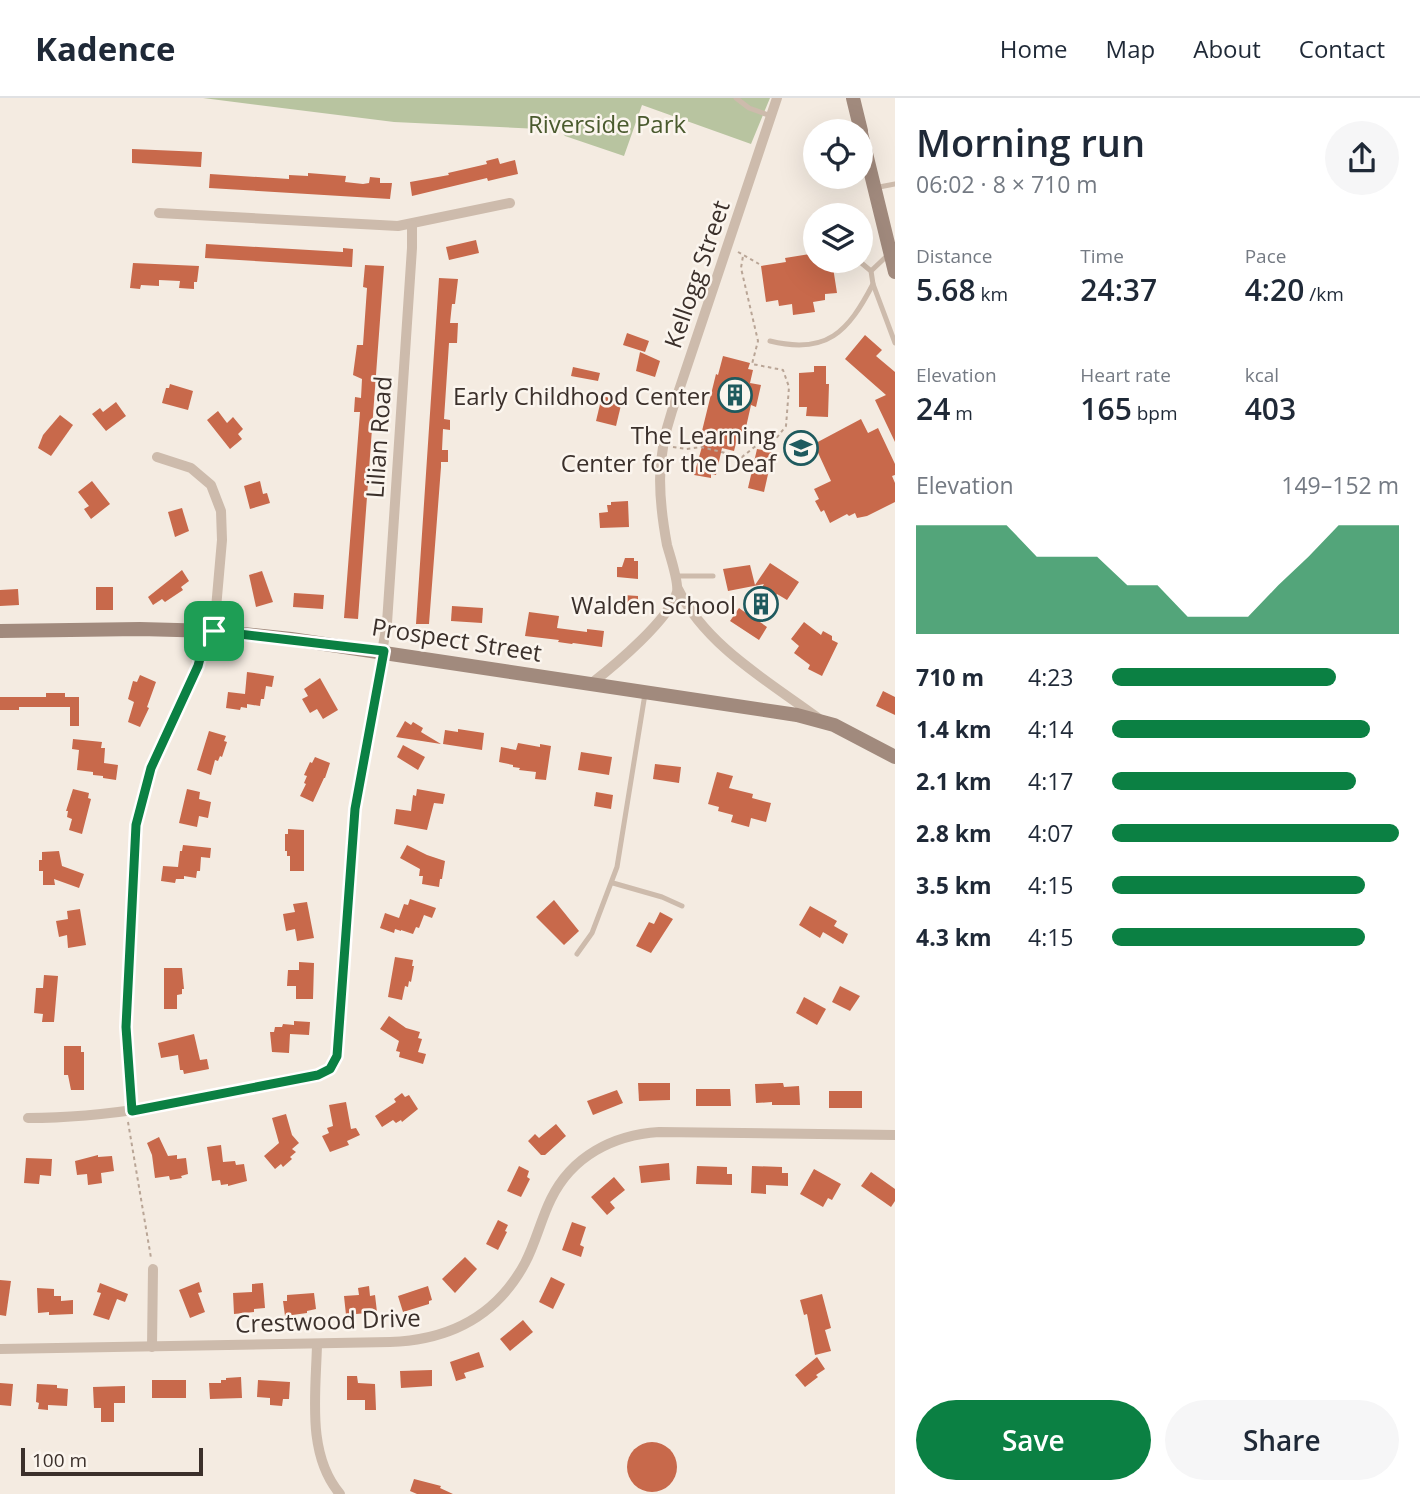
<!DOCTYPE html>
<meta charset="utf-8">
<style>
:root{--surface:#fff;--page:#f6f6f7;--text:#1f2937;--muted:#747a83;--line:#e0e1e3;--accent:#0b8043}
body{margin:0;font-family:"Open Sans",sans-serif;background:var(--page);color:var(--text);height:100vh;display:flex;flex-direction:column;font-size:26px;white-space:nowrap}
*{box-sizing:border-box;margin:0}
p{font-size:23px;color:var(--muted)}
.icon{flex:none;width:38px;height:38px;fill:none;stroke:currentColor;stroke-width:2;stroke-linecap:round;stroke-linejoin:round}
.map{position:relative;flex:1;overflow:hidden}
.sheet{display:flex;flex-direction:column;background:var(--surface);width:525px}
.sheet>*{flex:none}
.buttons{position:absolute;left:803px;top:21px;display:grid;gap:14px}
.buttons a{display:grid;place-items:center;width:70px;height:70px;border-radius:50%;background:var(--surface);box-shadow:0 7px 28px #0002;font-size:35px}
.scale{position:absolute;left:21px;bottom:18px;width:182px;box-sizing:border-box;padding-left:7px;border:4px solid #3b302b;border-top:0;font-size:19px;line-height:24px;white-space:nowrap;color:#3b302b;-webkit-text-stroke:5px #fbf5ee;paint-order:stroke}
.pin{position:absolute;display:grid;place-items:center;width:60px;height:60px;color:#fff;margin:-30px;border-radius:14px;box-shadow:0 4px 10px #0006}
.round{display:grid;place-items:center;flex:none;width:74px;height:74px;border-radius:37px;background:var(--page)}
.overview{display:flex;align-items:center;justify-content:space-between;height:119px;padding:0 21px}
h1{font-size:38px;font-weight:600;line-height:52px}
.metrics{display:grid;grid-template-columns:repeat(3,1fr);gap:10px;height:119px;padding:7px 21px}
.metrics div{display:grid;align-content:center}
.metrics b{font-size:30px;font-weight:600}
.metrics small{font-size:19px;font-weight:400}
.metrics p{font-size:19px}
.chart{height:196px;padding:14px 21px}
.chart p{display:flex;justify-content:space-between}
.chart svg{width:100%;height:126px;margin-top:7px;fill:var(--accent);opacity:.7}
.cta{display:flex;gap:14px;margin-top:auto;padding:14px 21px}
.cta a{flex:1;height:80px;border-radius:42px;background:var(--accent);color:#fff;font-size:28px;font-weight:600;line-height:80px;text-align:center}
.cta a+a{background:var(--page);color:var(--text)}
ul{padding:0 21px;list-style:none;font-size:23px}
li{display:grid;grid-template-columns:112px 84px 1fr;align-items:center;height:52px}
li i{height:18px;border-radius:9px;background:var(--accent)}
header{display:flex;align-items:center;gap:42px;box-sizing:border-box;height:98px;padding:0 35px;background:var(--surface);border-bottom:2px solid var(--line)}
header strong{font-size:33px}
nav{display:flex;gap:38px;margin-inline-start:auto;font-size:24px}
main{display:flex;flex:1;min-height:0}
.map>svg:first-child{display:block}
.green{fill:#b8c4a0}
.building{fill:#c8694b}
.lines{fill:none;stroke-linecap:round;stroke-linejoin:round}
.path{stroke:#b9a596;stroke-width:2;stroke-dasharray:3.5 3.5;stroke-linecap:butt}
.lane{stroke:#cdbbac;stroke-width:5}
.street{stroke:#cdbbac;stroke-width:10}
.secondary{stroke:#a18a7d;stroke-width:14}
.route-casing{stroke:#fff;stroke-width:14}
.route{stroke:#0b8043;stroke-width:9}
.labels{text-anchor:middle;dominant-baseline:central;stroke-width:5;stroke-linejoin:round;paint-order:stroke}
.park-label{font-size:24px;fill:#4a5a2e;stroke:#fbf5ee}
.street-label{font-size:24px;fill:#3b302b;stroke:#fbf5ee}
.poi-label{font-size:24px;fill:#3b302b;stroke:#fbf5ee;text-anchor:end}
</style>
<header>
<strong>Kadence</strong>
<nav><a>Home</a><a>Map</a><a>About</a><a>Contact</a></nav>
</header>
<main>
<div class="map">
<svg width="895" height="1396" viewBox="0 0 895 1396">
<rect width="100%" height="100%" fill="#f4ebe1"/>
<path class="green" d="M203 0H770L751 46 642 7 624 58 565 38 560 32 394 24Z"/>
<g class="building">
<path d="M132 51 202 54 201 69 132 65Z"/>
<path d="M498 60 500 66 515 62 518 76 488 83 487 80 412 98 410 84 449 77 448 75 487 66 486 63Z"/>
<path d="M308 75 346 78 345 84 363 86 369 85 370 79 380 80V85H392L390 101 209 90 210 76 289 81V77L308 78Z"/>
<path d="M476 142 479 155 449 162 446 149Z"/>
<path d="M206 146 343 154V150L353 151 352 169 205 160Z"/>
<path d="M816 155V163H832L837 195 825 196V202L813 204 815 214 793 217 792 206 779 208 778 202 766 204 761 168 786 164 785 160Z"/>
<path d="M133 165 199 168 197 184H194V191L179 190 180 183 159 182V188L141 187 140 191 130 190Z"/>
<path d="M365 167 384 168 358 521 344 520 360 314H354L355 299 361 300 362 281 353 277 357 247H363L367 190 363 189Z"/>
<path d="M439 180 458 181 455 206H452L450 225H458L457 245H449L444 321 450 322V332L443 331 442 352H448V364H441V369L429 526H416Z"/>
<path d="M627 235 649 243 645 254 623 247Z"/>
<path d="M865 237 882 252 876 258 895 274V344L875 302 886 297 845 261Z"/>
<path d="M640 254 660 263 655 279 636 273Z"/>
<path d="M723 258 750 265 748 271 753 272 750 285 761 287 756 309 751 307 742 347 736 345 734 353 722 350 716 377 711 376V380L694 377 705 338 701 337 716 276 718 277Z"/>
<path d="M814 268H826V286H829L828 319 806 318 807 309H799V275L814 274Z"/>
<path d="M573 269 600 275 598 283 571 278Z"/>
<path d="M170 286 193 293 188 312 162 305 166 290H169Z"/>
<path d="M602 298 622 303 616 328 596 323Z"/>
<path d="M116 304 126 318 106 333 92 316 100 310 103 314Z"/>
<path d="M218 313 227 325 233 319 243 331 238 336 242 341 230 351 207 322Z"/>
<path d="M60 317 73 327 51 358 38 350 43 337Z"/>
<path d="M861 321 868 335 878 330 895 366V377L892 378 895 385V404L867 418 857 420 855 415 849 418 847 416 830 425 824 412 821 414 815 403 819 401 814 391 831 383 814 346Z"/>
<path d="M757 351 773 354 764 394 748 390Z"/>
<path d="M92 383 110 406 91 421 84 411 89 408 78 394Z"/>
<path d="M260 383 263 396 267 395 270 405 250 411 244 388Z"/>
<path d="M628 403 629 429 600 430 599 415 608 414 607 407H611V404Z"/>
<path d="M182 410 189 433 175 439 168 414Z"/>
<path d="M625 460H634V463H638V481L617 479V469H622Z"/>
<path d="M770 465 799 484 787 502 777 496 760 524 767 529 759 542 730 523 739 510 746 515 764 486 728 493 723 471 750 467 755 487Z"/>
<path d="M182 472 189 483 181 489 183 492 165 504 162 501 153 507 148 499Z"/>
<path d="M262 473 273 504 256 509 249 477Z"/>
<rect x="96" y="489" width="17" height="23"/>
<path d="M18 491 19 507 0 508V492Z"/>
<path d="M294 495 324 497 323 511 293 509Z"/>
<path d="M623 497 638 498V505L642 506 641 515 621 513Z"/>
<path d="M452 508 483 510 482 525 451 523Z"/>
<path d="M529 514 559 518 557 530 587 534V531L604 533 602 549 573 545 572 546 558 544 559 542 525 538Z"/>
<path d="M804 524 821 537 823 533 832 538V542L838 545 822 578 808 571 810 567 794 555 799 548 791 541Z"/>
<path d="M247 574 274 578 272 589 266 588 264 601H261L260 608 247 606V610L241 609 240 612 226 610 228 594 245 596Z"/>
<path d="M140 577 156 584 147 609 149 610 140 629 128 624 134 604 128 601 133 583 137 584Z"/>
<path d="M320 580 338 612 323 621 317 611 310 615 302 601 308 598 304 591Z"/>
<path d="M883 593 895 599V617L876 608Z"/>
<path d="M46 595H65V599H79V628H70V609H19V612H0V599H46Z"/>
<path d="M405 623 411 627 413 624 423 630 421 634 441 646 396 639Z"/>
<path d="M458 631 484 635 482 652 443 646 445 632 458 634Z"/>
<path d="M209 633 226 638 224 643 227 644 222 659 220 658 218 663 215 662 211 677 197 672Z"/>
<path d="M73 641 102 644 101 650H105L104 665 118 667 116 682 103 680V678L93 677V674L77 672 79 652 72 651Z"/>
<path d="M518 645 540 649V646L551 648 546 682 535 681 536 674 519 672 520 670 513 669V667L499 664 501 649 516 652Z"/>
<path d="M403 647 425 659 418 672 397 659Z"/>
<path d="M581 654 612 659 609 677 578 672Z"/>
<path d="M315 659 330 665 325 680H324L313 704 300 698 306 686 304 685 307 678 304 677 310 664 312 665Z"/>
<path d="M655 666 681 669 679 685 653 681Z"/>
<path d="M717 674 733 678 729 690 753 696 752 700 771 705 766 724 751 720 749 729 731 724 733 717 718 713 719 709 708 706Z"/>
<path d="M73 691 89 695 88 700 91 701 82 736 69 732 72 721 67 719 68 713H66Z"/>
<path d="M187 691 200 694 199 701 211 704 208 720 199 718 197 729 179 725Z"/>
<path d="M417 691 445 696 443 706 434 705 427 732 394 726 396 711 411 713 413 697 416 698Z"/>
<path d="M596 694 613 697 611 711 594 708Z"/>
<path d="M288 731 304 732V773H290V758H287V753H285V736H288Z"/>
<path d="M183 747 211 750 210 760 201 759 200 773H197L196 780 184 778V781H176L175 785 161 783 163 768 178 769 180 753H182Z"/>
<path d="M407 747 427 757 445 763 442 781H440L439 789 422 786 423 778H419L420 771 400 760Z"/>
<path d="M59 753 62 768 84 776 79 790 54 781 55 787H43V773H39V762H42V754Z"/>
<path d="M410 801 436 810 432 820 424 817 419 830 416 829 413 836 401 832V833L395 831 394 835 380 830 385 815 399 820 404 806 408 807Z"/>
<path d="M554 802 579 833 564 847 536 819Z"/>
<path d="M307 804 314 840 297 843 295 831 286 833 283 816 295 814 293 806Z"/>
<path d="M810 808 837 823 834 828 848 836 843 846 823 834 820 840 799 827Z"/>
<path d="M80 811 86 847 68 850 67 837 59 839 56 823 68 821 67 813Z"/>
<path d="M660 814 673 821 651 855 636 848 649 824 654 826Z"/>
<path d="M395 859 413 862 412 868H414L411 884 409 883 408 889 405 888 402 902 388 899Z"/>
<path d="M299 864 314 865 313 901H296V888H287L288 872H299Z"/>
<path d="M164 870H182L184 891H182V896L177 897V911H164Z"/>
<path d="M44 877 58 878 54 924H42L43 916 34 915 36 890H43Z"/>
<path d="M840 888 860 898 850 913 832 904Z"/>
<path d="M804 899 826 911 817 927 796 915Z"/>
<path d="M389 918 406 930 420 934 418 940 422 941 418 954 426 956 423 966 399 959 400 954 396 953 399 943 380 931Z"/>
<path d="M294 923 310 924 309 937 290 936 289 955 272 954 270 934H274L275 929H282L283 926 294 927Z"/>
<path d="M194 936 200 962 207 961 209 971 184 976 183 972H180L178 957 161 960 158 945Z"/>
<path d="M64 948H81V954H84V992H71L68 977H64Z"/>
<path d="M638 985H670V1002L639 1003Z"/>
<path d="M780 985H783L784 989 799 988 800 1007H772V1004L756 1005 755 986Z"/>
<path d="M696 991H730L731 1008H696Z"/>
<path d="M617 992 623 1005 593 1017 587 1003Z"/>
<rect x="829" y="993" width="33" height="17"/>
<path d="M402 995 405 999 409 997 418 1011 402 1024 401 1022 396 1025 393 1022 382 1029 375 1018 396 1004 394 1001Z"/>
<path d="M346 1004 351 1031 356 1030 360 1037 347 1043 349 1047 330 1054 322 1038 329 1035 327 1030 333 1028 329 1007Z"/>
<path d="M286 1016 292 1037 299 1045 292 1051 296 1054 290 1059 292 1061 283 1069 281 1066 275 1071 264 1058 279 1045 272 1020Z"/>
<path d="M556 1026 566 1038 545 1057H541L528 1043 535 1036 539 1040Z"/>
<path d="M159 1039 168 1058 177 1057V1061L186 1060 188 1076 181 1078 182 1080 170 1082 169 1078 155 1080 152 1057 147 1045Z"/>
<path d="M221 1047 223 1064 235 1063 236 1067 244 1066 247 1083 228 1088V1086L221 1087 220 1082 212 1083 207 1049Z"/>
<path d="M98 1057V1059L112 1058 114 1073 101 1075 102 1085 88 1087 87 1076 77 1077 75 1063Z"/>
<path d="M26 1060 52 1061 51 1078 40 1077 39 1086 24 1085Z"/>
<path d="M669 1065 670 1082 641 1085 639 1068Z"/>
<path d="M519 1068 529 1073 527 1079 530 1081 521 1099 507 1093Z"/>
<path d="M697 1068 727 1069V1076H732V1087L696 1086Z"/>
<path d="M752 1068 782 1069V1075H788V1088L766 1087V1096L751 1095Z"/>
<path d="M814 1071 841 1086 832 1102 828 1100 823 1109 800 1096Z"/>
<path d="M871 1074 895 1091V1103L891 1109 861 1088Z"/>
<path d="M614 1079 625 1092 610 1104 615 1110 607 1117 591 1099Z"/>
<path d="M498 1122 508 1127 505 1133 507 1134 498 1152 486 1146Z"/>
<path d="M572 1124 586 1129 580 1147 584 1149 581 1159 562 1152Z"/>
<path d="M465 1159 477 1171 455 1195 442 1181Z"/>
<path d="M551 1179 565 1186 553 1211 539 1204Z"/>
<path d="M0 1182 11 1183 6 1218 0 1217Z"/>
<path d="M199 1184 202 1194 198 1195 205 1214 190 1220 179 1192Z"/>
<path d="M100 1185 128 1196 125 1204 117 1201 109 1222 93 1217 101 1195 97 1194Z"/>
<path d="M263 1185 265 1210 254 1211V1214L234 1216 233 1195 252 1194V1186Z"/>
<path d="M369 1188 370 1198 375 1197 377 1214 346 1217 344 1198 359 1197 358 1190Z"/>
<path d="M428 1188 432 1202 429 1203V1206L403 1214 398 1198Z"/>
<path d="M37 1190 54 1191V1198H61V1203L73 1202V1216L49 1217V1214L38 1215Z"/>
<path d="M314 1195 316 1211 307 1213V1215L285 1218 283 1203H287V1197Z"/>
<path d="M822 1196 831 1230 825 1232 831 1253 815 1257 807 1216 804 1217 800 1202Z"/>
<path d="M523 1222 533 1234 510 1253 500 1241Z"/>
<path d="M479 1254 484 1269 464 1275 466 1280 456 1283 450 1264Z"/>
<path d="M817 1259 825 1271 816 1277 818 1279 805 1289 795 1277Z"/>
<path d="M432 1272V1288L401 1290 400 1273Z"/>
<path d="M347 1278H357L358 1285 375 1286 376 1312H365V1302H347Z"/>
<path d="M241 1279 242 1300 210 1301 209 1285H221V1282H226V1280Z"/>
<rect x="152" y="1282" width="34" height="18"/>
<path d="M258 1282 290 1284 289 1301H283L282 1308 270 1307V1300L257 1299Z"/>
<path d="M0 1285 13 1286 11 1308 0 1307Z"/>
<path d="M37 1286 57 1287V1290L68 1291 67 1308 48 1307V1312L38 1311 39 1305 36 1304Z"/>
<path d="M125 1288V1305H114V1324H101V1310H94L93 1289Z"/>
<circle cx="652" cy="1369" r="25"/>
<path d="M414 1381 441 1388 440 1390 453 1396H417L410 1393Z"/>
</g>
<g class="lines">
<g class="path">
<path d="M738 154 759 166"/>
<path d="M673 349 686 351 701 349 742 359 762 343 775 342 786 328 789 289 783 272 752 266 758 243 741 170 743 158"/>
<path d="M128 1024 151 1160"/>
</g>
<g class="lane">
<path d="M736 0 749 10 771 18"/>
<path d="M874 90 895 86"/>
<path d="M831 113 833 117"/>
<path d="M859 163 871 173 873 186 895 245"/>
<path d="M871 173 889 156"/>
<path d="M770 243C827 257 848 234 873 186"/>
<path d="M674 478H713"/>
<path d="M613 785 662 799 682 808"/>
<path d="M577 856 592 835 617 769 645 596"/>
</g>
<g class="street">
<path d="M159 115 398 128 510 105"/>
<path d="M678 491C706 548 768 583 818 620"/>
<path d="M592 585C615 567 670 521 677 494 679 484 670 458 667 447 658 398 656 361 672 313L777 0"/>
<path d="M132 1013 126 930 136 727 151 670 198 568 204 545 214 533 222 442 221 413 211 387 191 370 157 359"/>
<path d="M28 1020C127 1020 222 996 318 977 331 972 336 963 338 950L355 711 387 525 412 150V127"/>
<path d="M317 1246C316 1295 306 1356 340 1396"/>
<path d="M152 1249 153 1171"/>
<path d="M0 1251 390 1244C449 1242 496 1219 525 1165 536 1144 541 1121 551 1101 572 1058 613 1037 659 1034L895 1037"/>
</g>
<g class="secondary">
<path d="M853 0 861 33"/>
<path d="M861 35 895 174"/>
<path d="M0 533 140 531 214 533 291 541 797 617 834 627 895 659"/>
</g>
</g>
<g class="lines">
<g class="route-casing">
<path id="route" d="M214 533 384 553 355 711 337 958 330 971 318 977 132 1013 126 929 136 727 151 670 198 568 204 545Z"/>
</g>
<use href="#route" class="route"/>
</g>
<defs>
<g id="building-ring" transform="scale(1.75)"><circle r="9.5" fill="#fbf5ee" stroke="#1f5a5e" stroke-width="1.5"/><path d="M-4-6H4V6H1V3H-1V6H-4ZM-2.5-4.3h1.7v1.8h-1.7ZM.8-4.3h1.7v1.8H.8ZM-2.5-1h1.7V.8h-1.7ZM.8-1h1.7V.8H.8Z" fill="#1f5a5e"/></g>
<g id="school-ring" transform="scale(1.75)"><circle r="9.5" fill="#fbf5ee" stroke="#1f5a5e" stroke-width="1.5"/><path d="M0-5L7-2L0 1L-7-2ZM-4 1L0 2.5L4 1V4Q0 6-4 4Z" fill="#1f5a5e"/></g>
</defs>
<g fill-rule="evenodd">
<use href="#building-ring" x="735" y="297"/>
<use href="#school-ring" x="801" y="350"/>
<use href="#building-ring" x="761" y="506"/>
</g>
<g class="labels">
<g class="park-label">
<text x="607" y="25">Riverside Park</text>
</g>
<g class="street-label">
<text transform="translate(696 176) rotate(-71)">Kellogg Street</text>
<text transform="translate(378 339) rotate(-86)">Lilian Road</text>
<text transform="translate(457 541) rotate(9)">Prospect Street</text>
<text transform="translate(328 1222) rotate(-2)">Crestwood Drive</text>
</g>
<g class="poi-label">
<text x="710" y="297">Early Childhood Center</text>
<text x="776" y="336">The Learning<tspan x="776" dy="28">Center for the Deaf</tspan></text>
<text x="736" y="506">Walden School</text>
</g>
</g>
</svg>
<div class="buttons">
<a><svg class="icon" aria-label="locate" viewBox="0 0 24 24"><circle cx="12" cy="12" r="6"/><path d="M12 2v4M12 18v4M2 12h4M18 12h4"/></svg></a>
<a><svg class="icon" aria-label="layers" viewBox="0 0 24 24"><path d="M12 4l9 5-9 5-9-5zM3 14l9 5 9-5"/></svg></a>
</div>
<div class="scale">100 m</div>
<div class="pin" style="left:214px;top:533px;background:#1e9e55"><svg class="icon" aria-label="arrive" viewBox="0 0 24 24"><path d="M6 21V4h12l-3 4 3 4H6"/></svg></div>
</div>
<section class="sheet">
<div class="overview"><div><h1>Morning run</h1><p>06:02 · 8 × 710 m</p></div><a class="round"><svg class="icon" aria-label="share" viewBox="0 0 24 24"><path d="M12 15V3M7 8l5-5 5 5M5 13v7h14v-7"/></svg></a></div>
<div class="metrics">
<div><p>Distance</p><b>5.68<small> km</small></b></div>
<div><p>Time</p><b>24:37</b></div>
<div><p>Pace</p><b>4:20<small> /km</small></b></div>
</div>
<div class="metrics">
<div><p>Elevation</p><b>24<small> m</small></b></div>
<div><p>Heart rate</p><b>165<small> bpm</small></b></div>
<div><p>kcal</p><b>403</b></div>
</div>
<div class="chart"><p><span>Elevation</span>149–152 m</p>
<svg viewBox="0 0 160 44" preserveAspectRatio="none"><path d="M0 44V6L10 6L20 6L30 6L40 17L50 17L60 17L70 27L80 27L90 38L100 38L110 38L120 27L130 17L140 6L150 6L160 6V44z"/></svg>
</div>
<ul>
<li><b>710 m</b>4:23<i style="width:78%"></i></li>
<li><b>1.4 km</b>4:14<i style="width:90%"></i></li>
<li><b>2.1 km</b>4:17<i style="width:85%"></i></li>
<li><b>2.8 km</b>4:07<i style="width:100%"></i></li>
<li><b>3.5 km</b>4:15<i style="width:88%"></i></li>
<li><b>4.3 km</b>4:15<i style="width:88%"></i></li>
</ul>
<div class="cta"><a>Save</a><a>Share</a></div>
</section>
</main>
